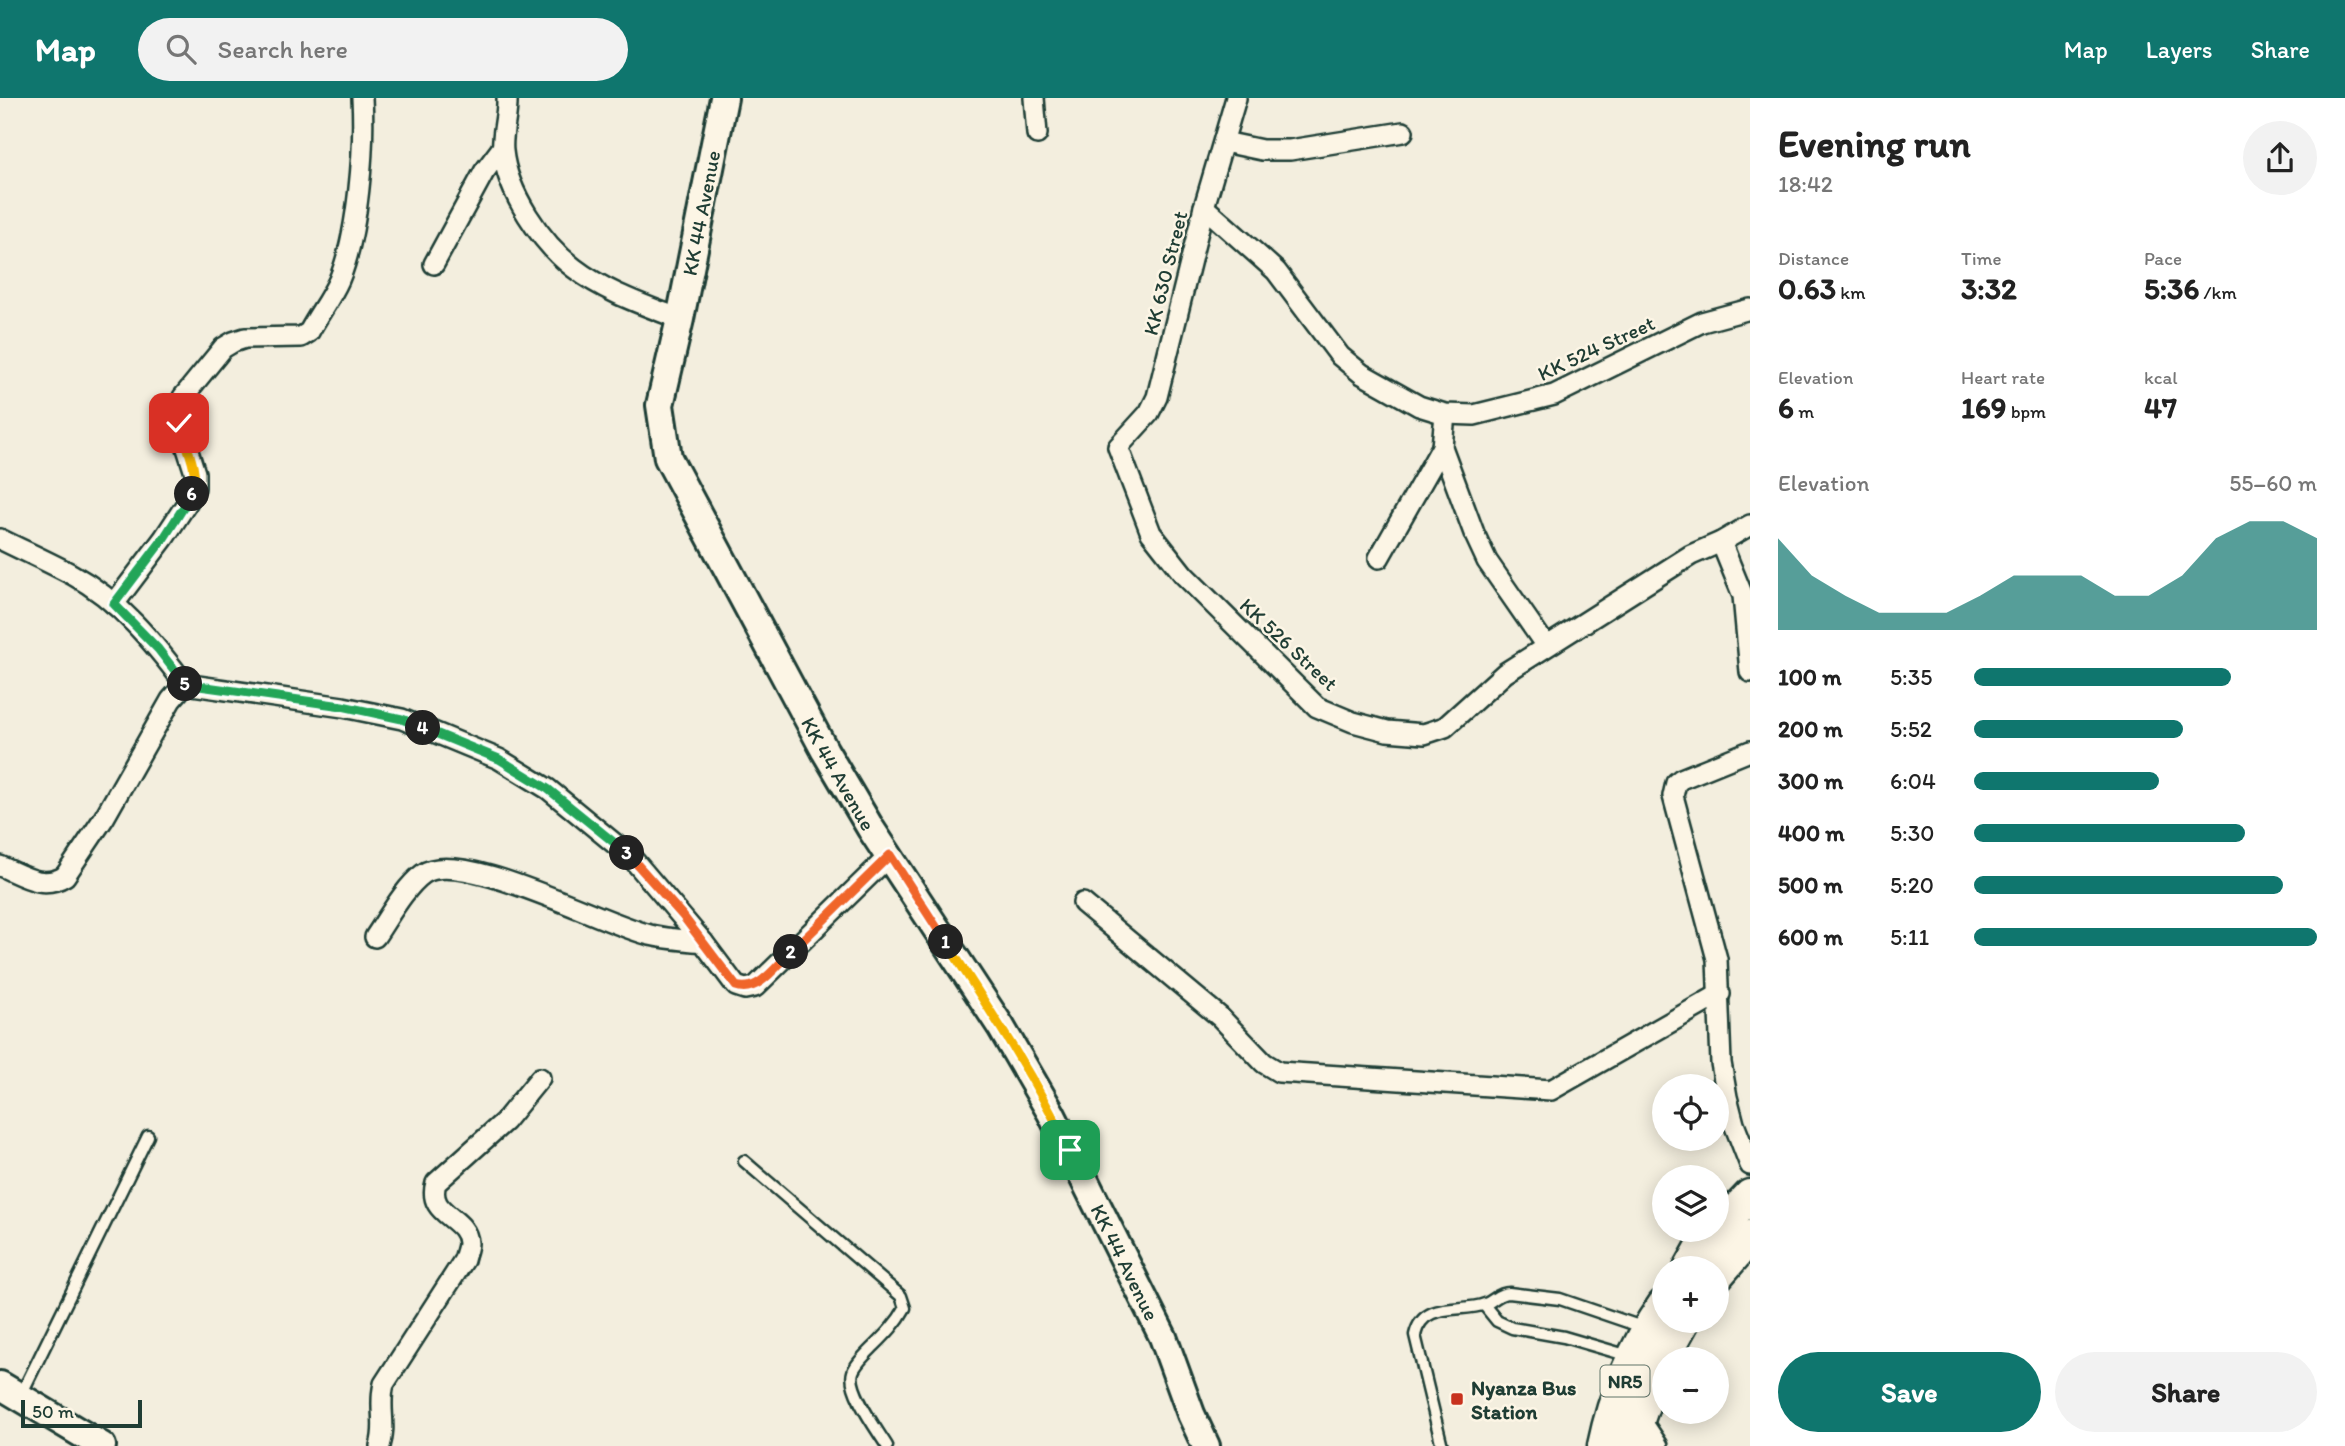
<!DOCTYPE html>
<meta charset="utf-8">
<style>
:root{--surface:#fff;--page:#f2f2f2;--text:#222;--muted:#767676;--accent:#0f766e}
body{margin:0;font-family:Itim,sans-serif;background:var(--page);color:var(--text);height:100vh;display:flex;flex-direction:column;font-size:26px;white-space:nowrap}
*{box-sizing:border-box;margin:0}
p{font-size:23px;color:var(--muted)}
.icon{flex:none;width:38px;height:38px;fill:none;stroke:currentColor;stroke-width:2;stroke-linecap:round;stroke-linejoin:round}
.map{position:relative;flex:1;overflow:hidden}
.sheet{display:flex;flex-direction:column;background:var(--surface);width:595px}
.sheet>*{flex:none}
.tools{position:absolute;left:1652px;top:976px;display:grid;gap:14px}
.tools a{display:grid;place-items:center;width:77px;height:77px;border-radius:50%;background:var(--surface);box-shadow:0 4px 18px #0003;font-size:35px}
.scale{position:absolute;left:21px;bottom:18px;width:121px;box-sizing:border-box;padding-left:7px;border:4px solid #1f3d34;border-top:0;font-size:19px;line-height:24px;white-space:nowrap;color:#1f3d34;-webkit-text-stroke:5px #fcf5e5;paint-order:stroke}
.pin{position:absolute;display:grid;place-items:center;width:60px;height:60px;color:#fff;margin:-30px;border-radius:14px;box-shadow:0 4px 10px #0006}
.km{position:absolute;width:35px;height:35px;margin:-18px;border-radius:50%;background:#222;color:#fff;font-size:19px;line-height:35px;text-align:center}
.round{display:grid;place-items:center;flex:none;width:74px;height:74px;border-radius:37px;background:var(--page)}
.summary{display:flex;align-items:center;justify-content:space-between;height:119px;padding:0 28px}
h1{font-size:38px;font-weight:700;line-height:52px}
.figures{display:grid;grid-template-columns:repeat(3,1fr);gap:10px;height:119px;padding:7px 28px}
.figures div{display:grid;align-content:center}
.figures b{font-size:30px;font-weight:700}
.figures small{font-size:19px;font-weight:400}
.figures p{font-size:19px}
.chart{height:196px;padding:14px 28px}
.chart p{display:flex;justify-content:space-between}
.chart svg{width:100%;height:126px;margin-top:7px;fill:var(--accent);opacity:.7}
.cta{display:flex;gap:14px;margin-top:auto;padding:14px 28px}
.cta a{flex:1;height:80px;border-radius:42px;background:var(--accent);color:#fff;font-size:28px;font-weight:700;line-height:80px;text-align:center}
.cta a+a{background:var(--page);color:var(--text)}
ul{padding:0 28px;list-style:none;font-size:23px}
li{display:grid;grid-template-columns:112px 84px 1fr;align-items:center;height:52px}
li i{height:18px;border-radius:9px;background:var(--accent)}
header{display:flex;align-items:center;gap:42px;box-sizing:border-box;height:98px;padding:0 35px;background:var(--accent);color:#fff}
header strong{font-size:33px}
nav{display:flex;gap:38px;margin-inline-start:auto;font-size:24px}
.search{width:490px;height:63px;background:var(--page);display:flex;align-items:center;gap:18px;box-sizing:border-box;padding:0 24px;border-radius:38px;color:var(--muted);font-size:26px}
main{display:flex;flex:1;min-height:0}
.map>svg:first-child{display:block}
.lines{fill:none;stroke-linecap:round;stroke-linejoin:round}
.service-casing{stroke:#1f3d34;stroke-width:15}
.minor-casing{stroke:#1f3d34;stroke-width:24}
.secondary-casing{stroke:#1f3d34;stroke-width:32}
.trunk-casing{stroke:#1f3d34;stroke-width:37}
.service{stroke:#fcf5e5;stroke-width:10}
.minor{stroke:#fcf5e5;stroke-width:19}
.secondary{stroke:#fcf5e5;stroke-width:26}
.trunk{stroke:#fcf5e5;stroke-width:32}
.split-1-casing{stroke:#fff;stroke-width:14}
.split-2-casing{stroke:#fff;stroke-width:14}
.split-3-casing{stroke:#fff;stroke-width:14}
.split-4-casing{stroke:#fff;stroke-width:14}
.split-5-casing{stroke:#fff;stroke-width:14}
.split-6-casing{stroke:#fff;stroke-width:14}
.split-7-casing{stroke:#fff;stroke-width:14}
.split-1{stroke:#f5b400;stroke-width:9}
.split-2{stroke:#f0652b;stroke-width:9}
.split-3{stroke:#f0652b;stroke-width:9}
.split-4{stroke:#22a559;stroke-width:9}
.split-5{stroke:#22a559;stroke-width:9}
.split-6{stroke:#22a559;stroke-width:9}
.split-7{stroke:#f5b400;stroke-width:9}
.poi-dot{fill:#c8321e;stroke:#fcf5e5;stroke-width:2.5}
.labels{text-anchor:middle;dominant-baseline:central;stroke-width:5;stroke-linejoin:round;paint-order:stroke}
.shield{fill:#fcf5e5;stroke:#617469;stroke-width:2}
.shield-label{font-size:19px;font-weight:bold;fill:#1f3d34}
.street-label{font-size:21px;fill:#1f3d34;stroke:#fcf5e5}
.poi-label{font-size:21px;font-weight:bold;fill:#1f3d34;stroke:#fcf5e5;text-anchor:start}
</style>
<header>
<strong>Map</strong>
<div class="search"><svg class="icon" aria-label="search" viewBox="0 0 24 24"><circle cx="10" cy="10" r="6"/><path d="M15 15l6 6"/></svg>Search here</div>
<nav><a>Map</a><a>Layers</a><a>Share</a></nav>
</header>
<main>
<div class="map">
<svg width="1750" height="1348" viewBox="0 0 1750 1348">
<rect width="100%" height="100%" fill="#f3eede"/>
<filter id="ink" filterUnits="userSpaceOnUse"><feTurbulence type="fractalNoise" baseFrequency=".0143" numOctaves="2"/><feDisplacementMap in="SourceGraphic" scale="14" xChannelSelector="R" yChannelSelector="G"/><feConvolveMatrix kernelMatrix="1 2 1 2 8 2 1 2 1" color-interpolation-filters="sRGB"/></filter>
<g filter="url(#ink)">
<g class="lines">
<g class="service-casing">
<g id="service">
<path d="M744 1063 901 1198 905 1210C897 1225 886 1236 874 1248 867 1255 856 1265 853 1274 847 1292 878 1333 887 1348"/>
<path d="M1484 1207 1497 1223 1512 1230 1564 1239 1629 1258"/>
<path d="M20 1299 148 1038"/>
<path d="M1442 1348 1415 1237C1423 1202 1462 1215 1485 1206 1494 1203 1498 1195 1509 1195L1560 1201 1645 1230"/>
</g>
</g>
<g class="minor-casing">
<g id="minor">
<path d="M507 0C508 18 501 36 503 53 507 94 541 145 574 170 605 194 644 207 680 221"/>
<path d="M1034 0 1037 36"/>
<path d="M1236 0 1204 109 1157 299 1149 315 1118 349 1151 435 1184 477 1317 609 1353 624 1387 633 1424 636 1445 629 1505 575 1691 457 1721 444 1750 427"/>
<path d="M1224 44 1262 52H1290L1403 34"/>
<path d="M1204 109 1276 173 1340 258 1362 276 1419 308 1445 316 1474 317 1554 297 1702 224 1750 211"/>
<path d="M434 166 484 74 502 50"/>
<path d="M1445 316 1442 349 1474 435 1487 463 1546 548"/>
<path d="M0 441C24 453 49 464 73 477 119 502 154 545 185 586"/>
<path d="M1721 444 1743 498 1750 574"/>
<path d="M1379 460 1442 349"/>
<path d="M114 506 164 440 187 405 195 390V375L179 325 180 311 183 299 223 250 233 244 245 240 301 239 309 234C318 217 331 200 339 182 358 137 365 49 362 0"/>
<path d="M1750 653 1681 681 1676 685 1673 698 1717 861 1721 965 1727 999 1734 1026 1750 1067"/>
<path d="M0 768C22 777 42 792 65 778L104 720 171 602 185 586 343 609 402 621 499 661 548 691 631 759 703 844"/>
<path d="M1083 805 1220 919 1264 965 1279 974 1551 992 1720 896"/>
<path d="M375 839C388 820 405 789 423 776 460 749 605 827 650 837 667 841 686 842 703 844L736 888 745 891 755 889 890 757"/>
<path d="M1634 1316 1638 1318 1658 1348"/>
<path d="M380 1348C387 1326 378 1309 384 1286L464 1162C465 1157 468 1150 468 1145 467 1118 426 1118 436 1085L505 1023 540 980"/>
</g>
</g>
<g class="secondary-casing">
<g id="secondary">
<path id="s1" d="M724 0 680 221 660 307 668 360 825 653 871 731 1001 929 1051 1015 1163 1239 1191 1316 1206 1348"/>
<path d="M0 1287 102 1348"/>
</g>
</g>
<g class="trunk-casing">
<g id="trunk">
<path d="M1690 1171 1704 1146 1750 1098"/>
<path d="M1717 1177 1750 1139"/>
<path d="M1604 1348C1614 1298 1635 1248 1664 1207"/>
<path d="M1631 1348C1641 1303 1660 1263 1683 1223"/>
</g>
</g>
<use href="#service" class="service"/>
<use href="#minor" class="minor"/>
<use href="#secondary" class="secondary"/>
<use href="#trunk" class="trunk"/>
</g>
</g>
<g class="lines" filter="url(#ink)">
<g class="split-1-casing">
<path id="split-1" d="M946 844C990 912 1034 979 1070 1052"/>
</g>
<g class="split-2-casing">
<path id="split-2" d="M791 854 890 757 946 844"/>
</g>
<g class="split-3-casing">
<path id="split-3" d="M627 755 683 818 736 888C758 896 776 868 791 854"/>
</g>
<g class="split-4-casing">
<path id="split-4" d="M423 630 499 661 548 691 627 755"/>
</g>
<g class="split-5-casing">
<path id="split-5" d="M185 586 342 608 402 621 423 630"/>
</g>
<g class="split-6-casing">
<path id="split-6" d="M185 586 158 551 114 506 164 440 192 396"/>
</g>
<g class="split-7-casing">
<path id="split-7" d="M179 325C185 345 201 376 192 396"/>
</g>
<use href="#split-1" class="split-1"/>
<use href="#split-2" class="split-2"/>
<use href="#split-3" class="split-3"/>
<use href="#split-4" class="split-4"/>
<use href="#split-5" class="split-5"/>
<use href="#split-6" class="split-6"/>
<use href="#split-7" class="split-7"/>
</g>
<rect class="poi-dot" x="1450" y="1294" width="14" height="14" rx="3.5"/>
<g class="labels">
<rect class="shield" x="1600.5" y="1267.5" width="49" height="31" rx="5"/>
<g class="shield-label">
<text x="1625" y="1283">NR5</text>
</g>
<g class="street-label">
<text transform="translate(701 115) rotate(-79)">KK 44 Avenue</text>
<text transform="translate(1165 175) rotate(-76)">KK 630 Street</text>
<text transform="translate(1596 250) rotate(-25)">KK 524 Street</text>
<text transform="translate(1289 546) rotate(43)">KK 526 Street</text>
<text stroke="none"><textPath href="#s1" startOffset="726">KK 44 Avenue</textPath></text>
<text stroke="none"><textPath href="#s1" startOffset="1293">KK 44 Avenue</textPath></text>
</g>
<g class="poi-label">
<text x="1471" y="1289">Nyanza Bus<tspan x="1471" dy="24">Station</tspan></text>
</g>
</g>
</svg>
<div class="tools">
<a><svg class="icon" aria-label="locate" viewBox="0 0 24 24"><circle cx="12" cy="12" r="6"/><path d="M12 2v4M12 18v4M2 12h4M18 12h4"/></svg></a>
<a><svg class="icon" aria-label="layers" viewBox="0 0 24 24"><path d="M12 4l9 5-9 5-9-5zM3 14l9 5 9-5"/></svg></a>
<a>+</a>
<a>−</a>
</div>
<div class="scale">50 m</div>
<div class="pin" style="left:1070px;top:1052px;background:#1e9e55"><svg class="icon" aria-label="arrive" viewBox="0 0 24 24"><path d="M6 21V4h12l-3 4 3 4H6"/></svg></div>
<div class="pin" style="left:179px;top:325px;background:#d93025"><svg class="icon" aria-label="check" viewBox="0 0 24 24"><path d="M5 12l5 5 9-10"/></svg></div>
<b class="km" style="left:946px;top:844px">1</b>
<b class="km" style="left:791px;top:854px">2</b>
<b class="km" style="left:627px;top:755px">3</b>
<b class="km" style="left:423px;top:630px">4</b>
<b class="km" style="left:185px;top:586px">5</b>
<b class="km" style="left:192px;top:396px">6</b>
</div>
<section class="sheet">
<div class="summary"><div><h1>Evening run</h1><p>18:42</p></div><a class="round"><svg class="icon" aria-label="share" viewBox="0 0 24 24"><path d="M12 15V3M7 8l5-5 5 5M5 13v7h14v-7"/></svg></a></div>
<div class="figures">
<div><p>Distance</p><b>0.63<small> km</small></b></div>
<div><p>Time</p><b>3:32</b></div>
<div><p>Pace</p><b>5:36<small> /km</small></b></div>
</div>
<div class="figures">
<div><p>Elevation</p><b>6<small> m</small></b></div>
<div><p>Heart rate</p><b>169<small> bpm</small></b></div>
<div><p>kcal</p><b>47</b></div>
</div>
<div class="chart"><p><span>Elevation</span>55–60 m</p>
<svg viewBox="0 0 160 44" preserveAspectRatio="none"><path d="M0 44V12L10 25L20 32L30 38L40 38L50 38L60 32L70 25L80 25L90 25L100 32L110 32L120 25L130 12L140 6L150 6L160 12V44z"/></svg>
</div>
<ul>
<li><b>100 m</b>5:35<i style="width:75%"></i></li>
<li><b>200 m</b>5:52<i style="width:61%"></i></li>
<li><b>300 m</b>6:04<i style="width:54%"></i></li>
<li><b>400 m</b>5:30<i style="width:79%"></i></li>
<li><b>500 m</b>5:20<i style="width:90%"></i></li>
<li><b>600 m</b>5:11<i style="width:100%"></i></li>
</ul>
<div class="cta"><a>Save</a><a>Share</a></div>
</section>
</main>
